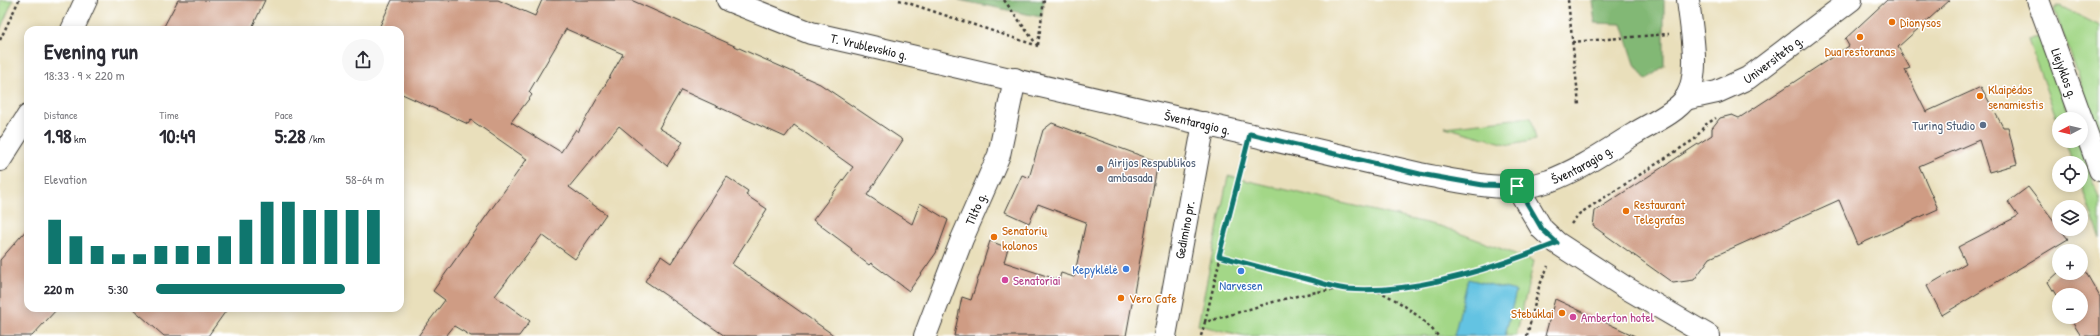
<!DOCTYPE html>
<meta charset="utf-8">
<style>
:root{--surface:#fff;--page:#f7f7f7;--text:#2b2b33;--muted:#7c7c81;--accent:#0f766e}
body{margin:0;font-family:"Patrick Hand",sans-serif;background:var(--page);color:var(--text);height:100vh;display:flex;flex-direction:column;font-size:15px;white-space:nowrap}
*{box-sizing:border-box;margin:0}
p{font-size:13px;color:var(--muted)}
.icon{flex:none;width:22px;height:22px;fill:none;stroke:currentColor;stroke-width:2;stroke-linecap:round;stroke-linejoin:round}
.map{position:relative;flex:1;overflow:hidden}
.sheet{position:absolute;left:24px;top:26px;width:380px;height:286px;display:flex;flex-direction:column;background:var(--surface);border-radius:12px;box-shadow:0 2px 10px #0003}
.sheet>*{flex:none}
.needle{width:26px;rotate:263deg}
.controls{position:absolute;left:2052px;top:112px;display:grid;gap:8px}
.controls a{display:grid;place-items:center;width:36px;height:36px;border-radius:50%;background:var(--surface);box-shadow:0 2px 10px #0003;font-size:20px}
.pin{position:absolute;display:grid;place-items:center;width:34px;height:34px;color:#fff;margin:-17px;border-radius:8px;box-shadow:0 2px 6px #0006}
.round{display:grid;place-items:center;flex:none;width:42px;height:42px;border-radius:21px;background:var(--page)}
.overview{display:flex;align-items:center;justify-content:space-between;height:68px;padding:0 20px}
h1{font-size:22px;font-weight:800;line-height:30px}
.metrics{display:grid;grid-template-columns:repeat(3,1fr);gap:6px;height:68px;padding:4px 20px}
.metrics div{display:grid;align-content:center}
.metrics b{font-size:20px;font-weight:800}
.metrics small{font-size:11px;font-weight:400}
.metrics p{font-size:11px}
.chart{height:112px;padding:8px 20px}
.chart p{display:flex;justify-content:space-between}
.chart svg{width:100%;height:72px;margin-top:4px;stroke:var(--accent);stroke-width:6}
ul{padding:0 20px;list-style:none;font-size:13px}
li{display:grid;grid-template-columns:64px 48px 1fr;align-items:center;height:30px}
li i{height:10px;border-radius:5px;background:var(--accent)}
.map>svg:first-child{display:block}
.green{fill:#a3d787;stroke:#607a52}
.forest{fill:#82b874;stroke:#4f6a48}
.water{fill:#64c3e2;stroke:#40707f}
.building{fill:#cf9c84;fill-rule:evenodd}
.lines{fill:none;stroke-linecap:round;stroke-linejoin:round}
.minor-casing{stroke:#3b3934;stroke-width:24}
.secondary-casing{stroke:#3b3934;stroke-width:24}
.primary-casing{stroke:#3b3934;stroke-width:24}
.path{stroke:#3b3934;stroke-width:2.5;stroke-dasharray:3 3;stroke-linecap:butt}
.minor{stroke:#fff;stroke-width:22}
.secondary{stroke:#fff;stroke-width:22}
.primary{stroke:#fff;stroke-width:22}
.route-casing{stroke:#fff;stroke-width:8}
.route{stroke:#0f766e;stroke-width:5}
.food-dot{fill:#e8710a;stroke:#fff;stroke-width:1.5}
.service-dot{fill:#5c6f8a;stroke:#fff;stroke-width:1.5}
.shop-dot{fill:#3f7fe0;stroke:#fff;stroke-width:1.5}
.hotel-dot{fill:#d1479c;stroke:#fff;stroke-width:1.5}
.labels{text-anchor:middle;dominant-baseline:central;stroke-width:3;stroke-linejoin:round;paint-order:stroke}
.food-label{font-size:13px;fill:#c56008;stroke:#fff;text-anchor:start}
.street-label{font-size:13px;fill:#1c1c1c;stroke:#fff}
.service-label{font-size:13px;fill:#4e5e75;stroke:#fff;text-anchor:end}
.shop-label{font-size:13px;fill:#366cbe;stroke:#fff;text-anchor:end}
.hotel-label{font-size:13px;fill:#b23c85;stroke:#fff;text-anchor:start}
</style>
<div class="map">
<svg width="2100" height="336" viewBox="0 0 2100 336">
<rect width="100%" height="100%" fill="#fff"/>
<filter id="ink" filterUnits="userSpaceOnUse"><feTurbulence type="fractalNoise" baseFrequency=".025" numOctaves="2"/><feDisplacementMap in="SourceGraphic" scale="8" xChannelSelector="R" yChannelSelector="G"/><feConvolveMatrix kernelMatrix="1 2 1 2 8 2 1 2 1" color-interpolation-filters="sRGB"/></filter>
<filter id="wash" filterUnits="userSpaceOnUse"><feTurbulence type="fractalNoise" baseFrequency=".012" numOctaves="4" result="noise"/><feDisplacementMap in="SourceGraphic" scale="16" xChannelSelector="R" yChannelSelector="G"/><feGaussianBlur stdDeviation="0.9" result="paint"/><feColorMatrix in="noise" values="0 0 0 0 0 0 0 0 0 0 0 0 0 0 0 0 0 1.4 0 .05"/><feComposite in="paint" operator="in"/></filter>
<g filter="url(#wash)">
<rect width="100%" height="100%" fill="#e9dfbb"/>
<g class="green">
<path d="M0 0H13L0 30Z"/>
<path d="M2060 6 2100 26V135L2054 9Z"/>
<path d="M2041 36 2071 119H2059V125L2028 40Z"/>
<path d="M1531 117 1536 140 1510 145 1445 127Z"/>
<path d="M2065 141H2078L2100 201V239L2081 185V163H2073Z"/>
<path d="M1228 176 1443 227 1534 261 1516 336H1245L1198 325Z"/>
</g>
<g class="forest">
<path d="M959 0H1044L1041 17Z"/>
<path d="M1592 0H1664V66L1646 80 1635 64 1622 24 1595 23Z"/>
</g>
<path class="water" d="M1468 279 1516 291 1505 336H1454Z"/>
<g id="blocks">
<g class="building">
<path d="M178 0H265L251 30H162Z"/>
<path d="M392 0H498L535 16 542 0H631L820 84 903 140 867 195 912 224 920 203 948 220 936 253 909 291 871 263 869 265 851 251 852 249 813 220 853 167 794 125 785 137 681 90 659 128 683 142 667 166 619 126 569 187 606 214 575 259 542 235 495 296 530 321 519 336H471L454 326 446 336H418L445 300 433 291 527 159 471 120 468 124 400 93V30H378ZM566 29 623 54 578 132 576 129 561 152 511 122 532 95 529 92Z"/>
<path d="M1887 0H1950L1898 47 1910 68 1905 70 1926 112 1981 87 2003 127H2008L2017 164 1989 172 1979 140 1919 166 1938 209 1858 245 1839 200 1710 258 1694 280 1673 283 1593 226 1595 211 1712 135V128L1720 118 1732 115 1739 118 1849 46 1845 39Z"/>
<path d="M1052 123 1158 162 1126 336H954L962 297 971 300 990 241 1008 248 1004 262 1059 280 1061 273 1074 277 1086 222 1038 204 1029 223 1005 212 1022 175 1029 178 1043 130Z"/>
<path d="M727 177 748 191 746 195 767 209 732 264 835 336H725L645 281 661 256 671 263Z"/>
<path d="M2028 187 2068 239 1942 315 1927 286 1966 263 1958 247 2018 216 2008 202Z"/>
<path d="M28 228V308H58L32 336H0V260Z"/>
<path d="M2081 264 2100 297V336H2081L2069 317H2081V295H2059V300L2048 282 2059 272 2081 273Z"/>
<path d="M1555 299 1635 336H1545Z"/>
<path d="M132 308H228L208 336H164Z"/>
</g>
</g>
</g>
<g filter="url(#ink)">
<use href="#blocks" fill-opacity="0" stroke="#3b3934" stroke-width="1"/>
<g class="lines">
<g class="minor-casing">
<g id="minor">
<path id="s1" d="M2038 0 2100 170"/>
<path id="s2" d="M1685 99 1717 92 1748 78 1851 0"/>
<path d="M1517 187 1542 229 1557 243 1623 286 1709 336"/>
<path id="s3" d="M925 336 962 239 999 155 1015 79"/>
</g>
</g>
<g class="secondary-casing">
<g id="secondary">
<path id="s4" d="M728 0 811 33 855 43 1420 174C1461 181 1508 195 1549 181 1579 170 1606 151 1634 134 1648 125 1676 113 1686 98 1701 75 1691 27 1688 0"/>
<path id="s5" d="M1165 336 1204 123"/>
</g>
</g>
<g class="primary-casing">
<g id="primary">
<path d="M72 30 86 0"/>
<path d="M0 160 28 116"/>
</g>
</g>
<g class="path">
<path d="M899 0 1038 46"/>
<path d="M1004 0 1037 45"/>
<path d="M1568 0 1579 105"/>
<path d="M0 40 19 0"/>
<path d="M1572 42 1669 34"/>
<path d="M1038 45 1044 0"/>
<path d="M1571 224 1579 214 1695 139 1705 125 1716 118"/>
<path d="M1219 256 1343 288"/>
<path d="M1374 289C1431 284 1479 272 1532 253"/>
<path d="M1205 322 1244 158"/>
<path d="M1201 336 1205 322C1254 309 1305 288 1356 289 1362 289 1369 288 1374 290 1396 297 1423 318 1438 336"/>
<path d="M1527 336 1539 287 1548 266"/>
</g>
<use href="#minor" class="minor"/>
<use href="#secondary" class="secondary"/>
<use href="#primary" class="primary"/>
</g>
</g>
<g class="lines" filter="url(#ink)">
<g class="route-casing">
<path id="route" d="M1250 134 1420 174 1483 185 1517 186 1542 229 1557 243C1495 268 1414 295 1346 289 1333 288 1320 282 1307 279 1278 272 1249 264 1219 256Z"/>
</g>
<use href="#route" class="route"/>
</g>
<g class="food-dot">
<circle cx="1892" cy="22" r="4"/>
<circle cx="1860" cy="37" r="4"/>
<circle cx="1980" cy="96" r="4"/>
<circle cx="1626" cy="211" r="4"/>
<circle cx="994" cy="237" r="4"/>
<circle cx="1121" cy="298" r="4"/>
<circle cx="1562" cy="313" r="4"/>
</g>
<g class="service-dot">
<circle cx="1983" cy="125" r="4"/>
<circle cx="1100" cy="169" r="4"/>
</g>
<g class="shop-dot">
<circle cx="1126" cy="269" r="4"/>
<circle cx="1241" cy="271" r="4"/>
</g>
<g class="hotel-dot">
<circle cx="1005" cy="280" r="4"/>
<circle cx="1573" cy="317" r="4"/>
</g>
<g class="labels">
<g class="food-label">
<text x="1900" y="22">Dionysos</text>
<text x="1860" y="51" text-anchor="middle">Dua restoranas</text>
<text x="1988" y="89">Klaipėdos<tspan x="1988" dy="15">senamiestis</tspan></text>
<text x="1634" y="204">Restaurant<tspan x="1634" dy="15">Telegrafas</tspan></text>
<text x="1002" y="230">Senatorių<tspan x="1002" dy="15">kolonos</tspan></text>
<text x="1129" y="298">Vero Cafe</text>
<text x="1554" y="313" text-anchor="end">Stebuklai</text>
</g>
<g class="street-label">
<text stroke="none"><textPath href="#s4" startOffset="149">T. Vrublevskio g.</textPath></text>
<text stroke="none"><textPath href="#s2" startOffset="98">Universiteto g.</textPath></text>
<text stroke="none"><textPath href="#s1" startOffset="78">Liejyklos g.</textPath></text>
<text stroke="none"><textPath href="#s4" startOffset="486">Šventaragio g.</textPath></text>
<text stroke="none"><textPath href="#s4" startOffset="882">Šventaragio g.</textPath></text>
<text stroke="none"><textPath href="#s3" startOffset="137">Tilto g.</textPath></text>
<text stroke="none"><textPath href="#s5" startOffset="108">Gedimino pr.</textPath></text>
</g>
<g class="service-label">
<text x="1975" y="125">Turing Studio</text>
<text x="1108" y="162" text-anchor="start">Airijos Respublikos<tspan x="1108" dy="15">ambasada</tspan></text>
</g>
<g class="shop-label">
<text x="1118" y="269">Kepyklėlė</text>
<text x="1241" y="285" text-anchor="middle">Narvesen</text>
</g>
<g class="hotel-label">
<text x="1013" y="280">Senatoriai</text>
<text x="1581" y="317">Amberton hotel</text>
</g>
</g>
</svg>
<div class="controls">
<a><svg class="needle" viewBox="-14 -14 28 28"><path d="M0-13l5 13h-10z" fill="#e53935"/><path d="M0 13l5-13h-10z" fill="#7c7c81"/></svg></a>
<a><svg class="icon" aria-label="locate" viewBox="0 0 24 24"><circle cx="12" cy="12" r="6"/><path d="M12 2v4M12 18v4M2 12h4M18 12h4"/></svg></a>
<a><svg class="icon" aria-label="layers" viewBox="0 0 24 24"><path d="M12 4l9 5-9 5-9-5zM3 14l9 5 9-5"/></svg></a>
<a>+</a>
<a>−</a>
</div>
<div class="pin" style="left:1517px;top:186px;background:#1e9e55"><svg class="icon" aria-label="arrive" viewBox="0 0 24 24"><path d="M6 21V4h12l-3 4 3 4H6"/></svg></div>
<section class="sheet">
<div class="overview"><div><h1>Evening run</h1><p>18:33 · 9 × 220 m</p></div><a class="round"><svg class="icon" aria-label="share" viewBox="0 0 24 24"><path d="M12 15V3M7 8l5-5 5 5M5 13v7h14v-7"/></svg></a></div>
<div class="metrics">
<div><p>Distance</p><b>1.98<small> km</small></b></div>
<div><p>Time</p><b>10:49</b></div>
<div><p>Pace</p><b>5:28<small> /km</small></b></div>
</div>
<div class="chart"><p><span>Elevation</span>58–64 m</p>
<svg viewBox="0 0 160 44" preserveAspectRatio="none"><path d="M5 44V17M15 44V27M25 44V33M35 44V38M45 44V38M55 44V33M65 44V33M75 44V33M85 44V27M95 44V17M105 44V6M115 44V6M125 44V11M135 44V11M145 44V11M155 44V11"/></svg>
</div>
<ul>
<li><b>220 m</b>5:30<i style="width:83%"></i></li>
</ul>
</section>
</div>
